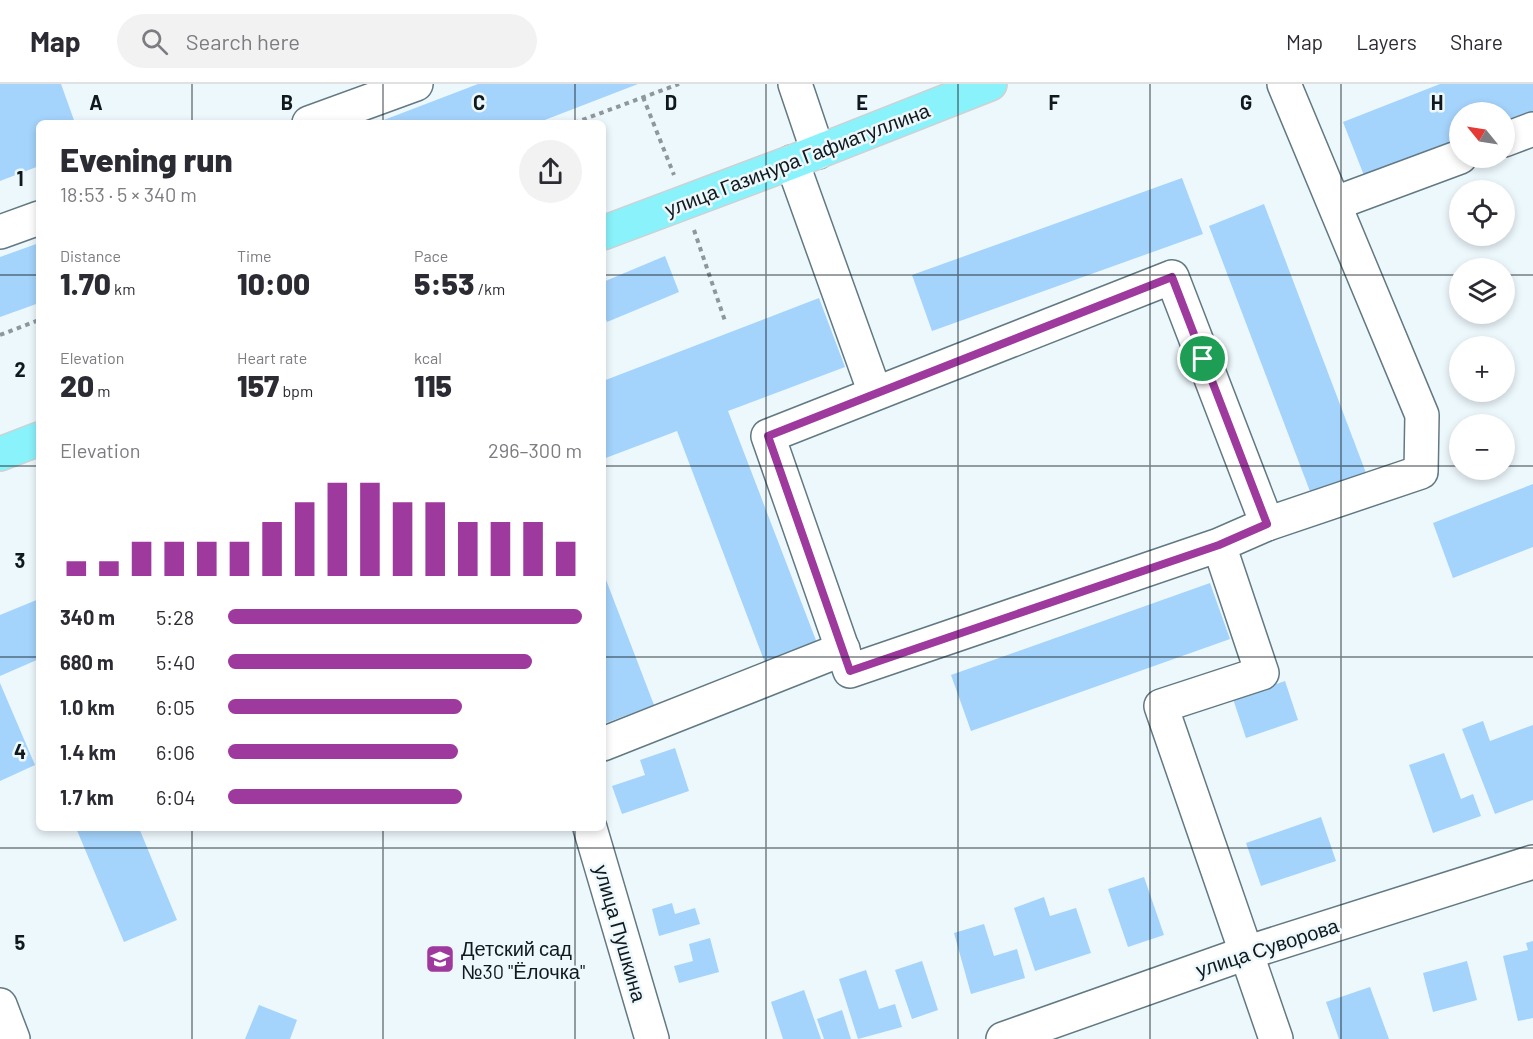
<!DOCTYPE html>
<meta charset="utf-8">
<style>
:root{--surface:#fff;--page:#f2f2f3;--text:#2b2b33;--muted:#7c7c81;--line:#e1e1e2;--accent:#9e399e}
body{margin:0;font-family:Barlow,sans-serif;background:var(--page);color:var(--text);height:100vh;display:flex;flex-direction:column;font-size:22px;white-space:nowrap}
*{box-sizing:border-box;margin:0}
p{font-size:20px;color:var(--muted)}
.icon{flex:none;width:33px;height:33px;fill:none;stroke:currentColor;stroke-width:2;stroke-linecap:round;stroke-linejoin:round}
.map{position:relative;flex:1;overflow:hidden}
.side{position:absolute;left:36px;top:36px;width:570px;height:711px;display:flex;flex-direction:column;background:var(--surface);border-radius:9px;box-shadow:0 3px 9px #0003}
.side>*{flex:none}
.needle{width:39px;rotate:300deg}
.buttons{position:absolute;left:1449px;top:18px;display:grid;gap:12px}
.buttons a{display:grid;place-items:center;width:66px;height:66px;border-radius:50%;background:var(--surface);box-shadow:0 3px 9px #0003;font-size:30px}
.pin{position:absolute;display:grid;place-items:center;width:51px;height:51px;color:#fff;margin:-26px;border:3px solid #fff;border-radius:50%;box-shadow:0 2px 6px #0007}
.round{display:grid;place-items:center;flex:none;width:63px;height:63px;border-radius:32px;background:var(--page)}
.overview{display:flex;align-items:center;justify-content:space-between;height:102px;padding:0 24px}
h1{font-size:33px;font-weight:800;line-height:45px}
.stats{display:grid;grid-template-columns:repeat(3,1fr);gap:9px;height:102px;padding:6px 24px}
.stats div{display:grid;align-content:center}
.stats b{font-size:30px;font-weight:800}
.stats small{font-size:16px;font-weight:400}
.stats p{font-size:16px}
.chart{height:168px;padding:12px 24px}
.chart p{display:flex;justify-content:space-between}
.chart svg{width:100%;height:108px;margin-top:6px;stroke:var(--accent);stroke-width:6}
ul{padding:0 24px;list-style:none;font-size:20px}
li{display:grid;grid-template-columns:96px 72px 1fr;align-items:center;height:45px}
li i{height:15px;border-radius:8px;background:var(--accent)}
header{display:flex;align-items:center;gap:36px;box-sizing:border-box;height:84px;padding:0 30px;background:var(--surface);border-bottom:2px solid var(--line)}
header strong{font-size:28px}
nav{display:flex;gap:33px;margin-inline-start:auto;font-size:21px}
.search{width:420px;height:54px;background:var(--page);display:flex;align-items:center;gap:15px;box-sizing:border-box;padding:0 21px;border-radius:33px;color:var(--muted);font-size:22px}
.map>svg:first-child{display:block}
.building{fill:#a4d3fb}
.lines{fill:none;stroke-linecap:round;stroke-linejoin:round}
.minor-casing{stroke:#627983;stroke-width:36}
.major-casing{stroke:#cfd1d2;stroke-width:36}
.path{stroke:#8e989c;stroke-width:4;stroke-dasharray:4.5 4.5;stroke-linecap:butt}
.minor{stroke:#fff;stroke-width:33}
.major{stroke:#8af2fb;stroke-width:33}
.route-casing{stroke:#fff;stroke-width:12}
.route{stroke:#9e399e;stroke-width:8}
.grid{fill:none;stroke:#10191d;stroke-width:1.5;stroke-opacity:0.55}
.labels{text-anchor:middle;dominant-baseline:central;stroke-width:5;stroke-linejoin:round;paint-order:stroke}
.street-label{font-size:20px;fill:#10191d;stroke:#edf8fc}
.poi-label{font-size:20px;fill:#10191d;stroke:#edf8fc;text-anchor:start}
.grid-label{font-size:20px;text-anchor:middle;font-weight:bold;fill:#10191d;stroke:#edf8fc;stroke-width:5;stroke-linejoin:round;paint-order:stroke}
</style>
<header>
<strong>Map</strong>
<div class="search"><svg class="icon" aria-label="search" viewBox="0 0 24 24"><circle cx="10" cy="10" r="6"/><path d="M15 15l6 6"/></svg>Search here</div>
<nav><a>Map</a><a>Layers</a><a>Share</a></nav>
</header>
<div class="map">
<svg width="1533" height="955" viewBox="0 0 1533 955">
<rect width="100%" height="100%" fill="#edf8fc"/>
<g class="building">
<path d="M0 0H61L75 39H39V82L0 97Z"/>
<path d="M478 0H638L537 39H376Z"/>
<path d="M1440 0H1533V28L1504 39V28H1460V57L1365 94 1343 38Z"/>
<path d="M1182 94 1203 150 932 247 912 191Z"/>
<path d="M1264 120 1366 389 1311 410 1209 142Z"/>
<path d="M39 159V219L0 233V173Z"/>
<path d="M665 172 679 208 607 238 603 228V198Z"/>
<path d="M819 214 845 283 728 327 817 559 765 579 677 347 603 375V297Z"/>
<path d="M1533 400V463L1453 494 1433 439Z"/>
<path d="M603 488 654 621 603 640Z"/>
<path d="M1210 499 1230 555 971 647 951 591Z"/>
<path d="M39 515V575L0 592V531Z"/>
<path d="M1285 597 1298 636 1246 654 1233 615Z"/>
<path d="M0 599 35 681 0 697Z"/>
<path d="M1483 637 1490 657 1533 641V716L1495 730 1462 645Z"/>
<path d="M675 664 689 707 622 730 612 702 645 691 640 676Z"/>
<path d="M1444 669 1461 715 1473 710 1481 732 1433 749 1409 681Z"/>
<path d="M1321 733 1336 777 1261 802 1246 759Z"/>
<path d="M76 744H139L177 836 124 858Z"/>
<path d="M1144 793 1164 851 1128 863 1108 805Z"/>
<path d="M1044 813 1050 832 1076 824 1091 869 1035 887 1014 824Z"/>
<path d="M672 819 675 830 695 824 700 840 659 852 652 825Z"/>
<path d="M984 840 994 872 1017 865 1025 894 971 910 954 849Z"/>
<path d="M710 854 719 888 679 899 674 882 693 877 689 860Z"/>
<path d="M1533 857V934L1518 937 1503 872 1528 866 1526 859Z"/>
<path d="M922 877 938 926 912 935 895 886Z"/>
<path d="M1467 877 1477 916 1433 928 1423 889Z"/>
<path d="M866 886 879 925 895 920 902 943 858 955 839 895Z"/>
<path d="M1370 903 1389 955H1339L1326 918Z"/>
<path d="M804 906 821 955H783L771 918Z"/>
<path d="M259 921 297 936 290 955H245Z"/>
<path d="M842 926 851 955H824L817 935Z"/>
</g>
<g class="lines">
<g class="minor-casing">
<g id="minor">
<path d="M795 0 818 68"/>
<path d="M309 39 416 0"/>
<path d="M1504 56 1533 45"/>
<path d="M792 78 875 309"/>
<path d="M1336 119 1460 73"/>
<path d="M0 148 39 134"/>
<path d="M1267 440 1421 388 1422 331 1284 0"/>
<path d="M1219 461 1267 440 1172 193 768 352 850 587 1219 461 1262 589 1161 622 1276 955"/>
<path d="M603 660 843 565"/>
<path d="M590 744 652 955"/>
<path d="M0 921 13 955"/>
<path d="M1003 955 1246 869 1533 778"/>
</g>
</g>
<g class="major-casing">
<g id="major">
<path d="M603 149 792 78 990 0"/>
<path d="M0 370 39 355"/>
</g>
</g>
<g class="path">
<path d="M643 13 674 91"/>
<path d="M574 39 679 0"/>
<path d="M694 146 725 237"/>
<path d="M0 251 39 236"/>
</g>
<use href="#minor" class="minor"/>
<use href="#major" class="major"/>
</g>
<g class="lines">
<g class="route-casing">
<path id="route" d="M1172 193 1267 440 1219 461 850 587 768 352Z"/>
</g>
<use href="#route" class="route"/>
</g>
<path class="grid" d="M192 0V39M383 0V39M575 0V39M766 0V955M958 0V955M1150 0V955M1341 0V955M0 191H39M603 191H1460M1504 191H1533M0 382H39M603 382H1460M1504 382H1533M0 573H39M603 573H1533M192 744V955M383 744V955M575 744V955M0 764H1533"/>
<defs>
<g id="school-square" transform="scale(1.5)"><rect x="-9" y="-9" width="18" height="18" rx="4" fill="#9e399e" stroke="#edf8fc"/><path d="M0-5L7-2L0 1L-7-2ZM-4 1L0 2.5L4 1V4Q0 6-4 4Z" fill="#fff"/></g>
</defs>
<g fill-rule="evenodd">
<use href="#school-square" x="440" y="875"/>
</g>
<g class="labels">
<g class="street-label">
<text transform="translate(797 75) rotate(-21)">улица Газинура Гафиатуллина</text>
<text transform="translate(621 849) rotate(74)">улица Пушкина</text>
<text transform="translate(1267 863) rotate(-18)">улица Суворова</text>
</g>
<g class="poi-label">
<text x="461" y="864">Детский сад<tspan x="461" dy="23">№30 "Ёлочка"</tspan></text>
</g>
</g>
<g class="grid-label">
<text x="96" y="26">A</text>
<text x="287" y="26">B</text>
<text x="479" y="26">C</text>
<text x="671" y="26">D</text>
<text x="862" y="26">E</text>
<text x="1054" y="26">F</text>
<text x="1246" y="26">G</text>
<text x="1437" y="26">H</text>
<text x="20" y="102">1</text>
<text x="20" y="293">2</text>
<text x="20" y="484">3</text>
<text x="20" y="675">4</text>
<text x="20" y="866">5</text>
</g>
</svg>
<div class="buttons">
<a><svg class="needle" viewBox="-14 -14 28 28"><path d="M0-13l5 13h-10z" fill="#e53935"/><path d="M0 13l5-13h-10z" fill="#7c7c81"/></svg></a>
<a><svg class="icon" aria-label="locate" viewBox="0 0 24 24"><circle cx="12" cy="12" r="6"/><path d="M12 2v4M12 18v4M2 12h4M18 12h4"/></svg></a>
<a><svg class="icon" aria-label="layers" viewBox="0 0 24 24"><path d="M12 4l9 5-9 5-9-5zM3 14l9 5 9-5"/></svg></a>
<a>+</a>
<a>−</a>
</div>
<div class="pin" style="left:1203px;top:275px;background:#1e9e55"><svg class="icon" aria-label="arrive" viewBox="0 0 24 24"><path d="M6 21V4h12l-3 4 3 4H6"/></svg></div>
<section class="side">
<div class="overview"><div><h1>Evening run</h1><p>18:53 · 5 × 340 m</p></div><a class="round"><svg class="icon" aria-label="share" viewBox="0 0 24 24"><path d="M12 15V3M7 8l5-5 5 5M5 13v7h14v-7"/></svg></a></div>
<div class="stats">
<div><p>Distance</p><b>1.70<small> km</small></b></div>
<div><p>Time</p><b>10:00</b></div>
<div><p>Pace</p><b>5:53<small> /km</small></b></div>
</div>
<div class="stats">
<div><p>Elevation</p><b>20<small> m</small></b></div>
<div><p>Heart rate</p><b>157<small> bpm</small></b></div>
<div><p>kcal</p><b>115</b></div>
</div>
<div class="chart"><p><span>Elevation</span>296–300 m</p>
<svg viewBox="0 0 160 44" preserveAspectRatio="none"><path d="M5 44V38M15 44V38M25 44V30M35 44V30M45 44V30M55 44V30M65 44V22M75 44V14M85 44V6M95 44V6M105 44V14M115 44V14M125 44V22M135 44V22M145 44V22M155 44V30"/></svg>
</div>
<ul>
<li><b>340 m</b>5:28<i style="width:100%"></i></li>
<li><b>680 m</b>5:40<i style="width:86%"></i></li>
<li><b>1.0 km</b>6:05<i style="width:66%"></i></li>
<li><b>1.4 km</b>6:06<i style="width:65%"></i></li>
<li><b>1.7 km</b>6:04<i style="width:66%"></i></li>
</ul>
</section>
</div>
